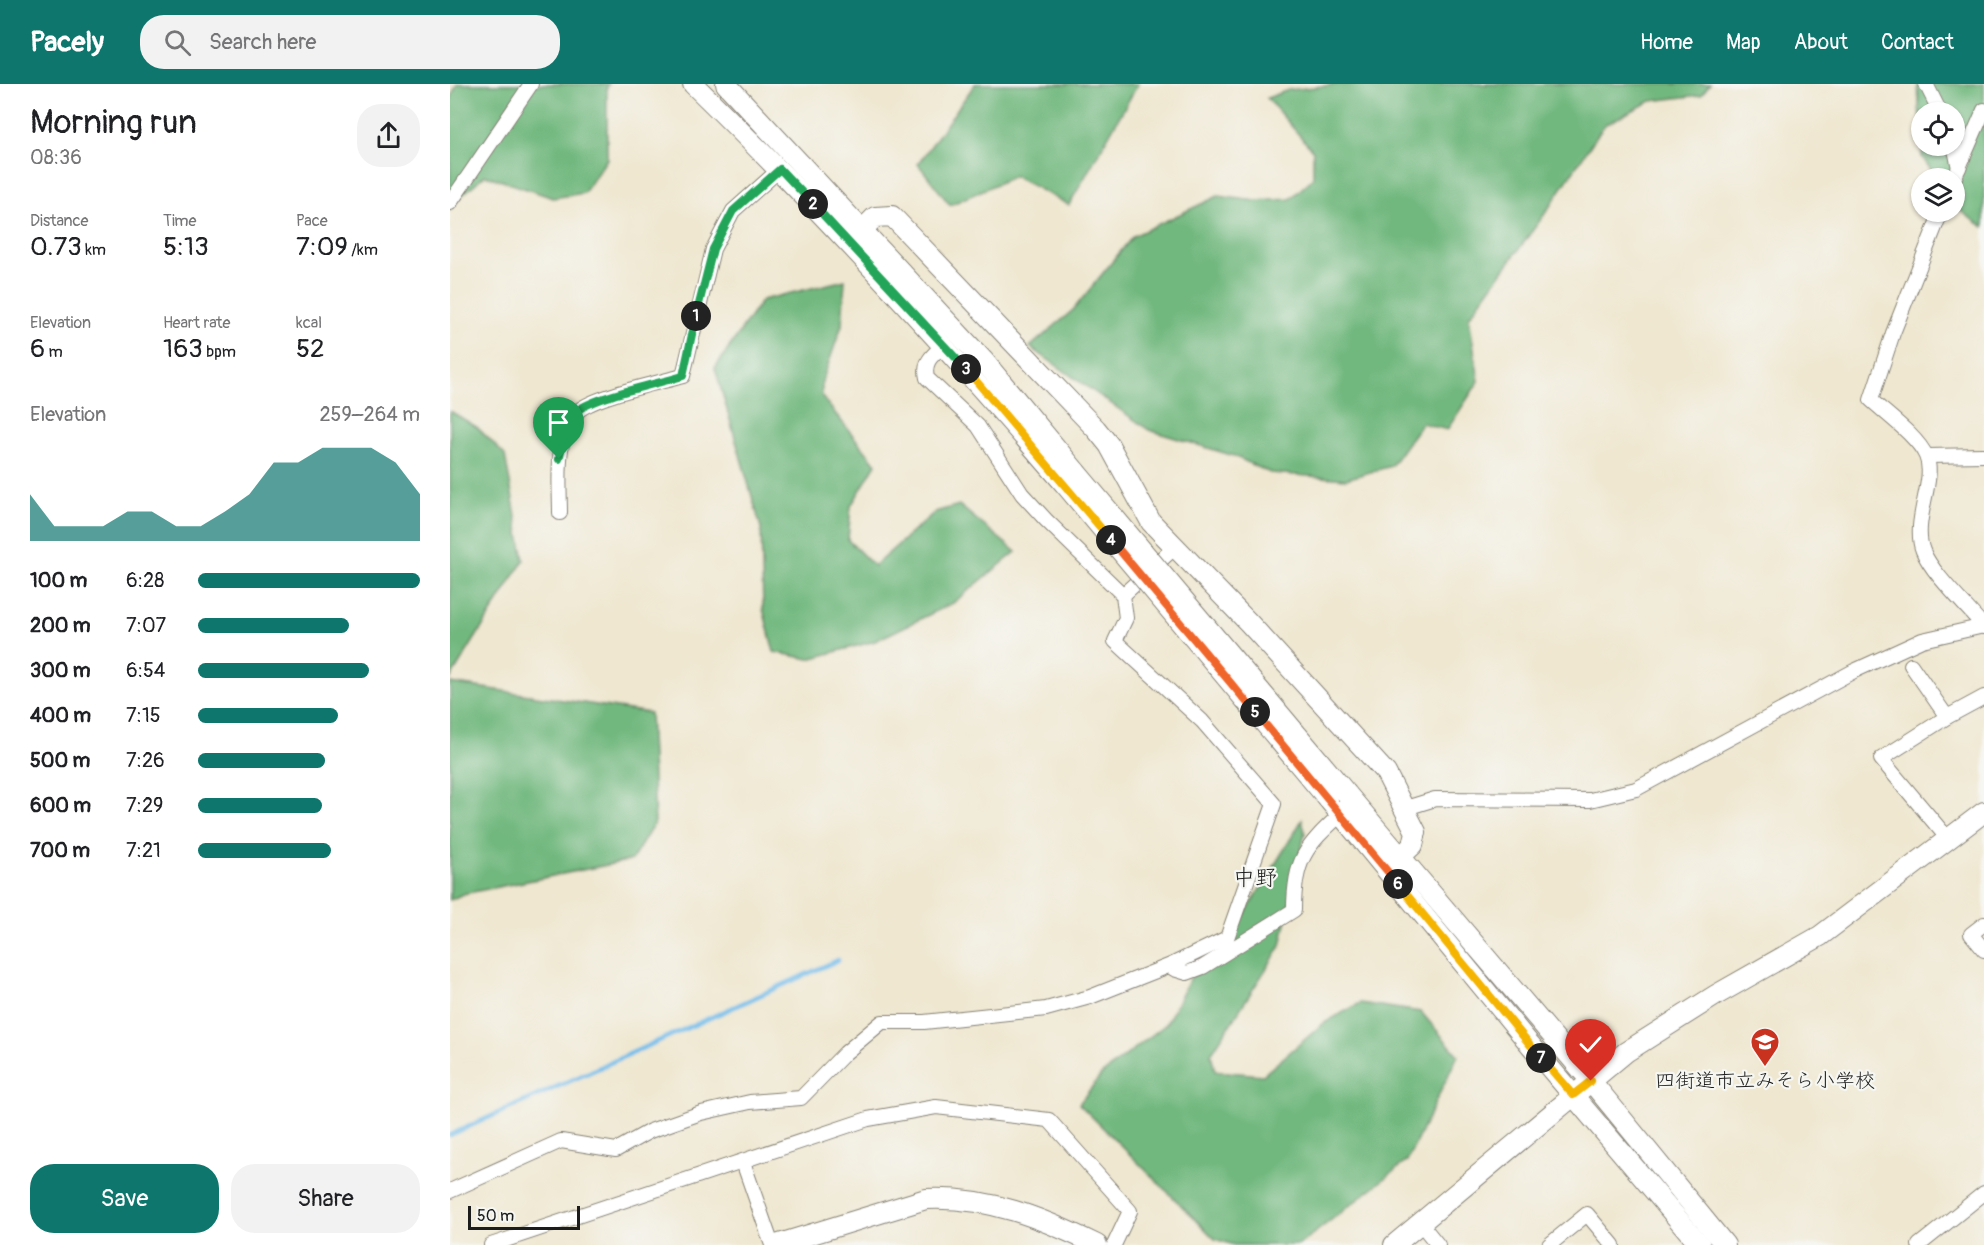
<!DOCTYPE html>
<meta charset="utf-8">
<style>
:root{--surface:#fff;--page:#f2f2f2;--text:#202124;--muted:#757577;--accent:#0f766e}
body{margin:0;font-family:Pangolin,"Klee One",sans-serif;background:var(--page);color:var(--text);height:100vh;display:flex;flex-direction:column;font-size:22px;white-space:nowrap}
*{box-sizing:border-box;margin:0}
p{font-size:20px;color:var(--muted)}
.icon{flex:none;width:33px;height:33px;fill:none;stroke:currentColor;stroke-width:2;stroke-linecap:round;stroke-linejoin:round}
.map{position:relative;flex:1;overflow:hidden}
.sheet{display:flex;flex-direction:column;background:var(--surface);width:450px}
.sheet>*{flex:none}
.buttons{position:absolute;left:1461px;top:18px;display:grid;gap:12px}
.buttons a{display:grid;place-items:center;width:54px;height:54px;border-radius:50%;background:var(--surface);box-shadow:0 2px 4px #0004;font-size:30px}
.scale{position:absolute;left:18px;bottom:15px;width:112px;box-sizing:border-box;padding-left:6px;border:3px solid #1c1c1c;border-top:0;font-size:16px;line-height:21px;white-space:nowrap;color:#1c1c1c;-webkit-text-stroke:4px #f6f6f2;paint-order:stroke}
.pin{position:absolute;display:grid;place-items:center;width:51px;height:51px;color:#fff;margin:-62px -26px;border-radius:50% 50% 50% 0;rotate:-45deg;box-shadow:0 0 6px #0007}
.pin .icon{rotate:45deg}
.km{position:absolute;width:30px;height:30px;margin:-15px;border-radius:50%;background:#222;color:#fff;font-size:16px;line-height:30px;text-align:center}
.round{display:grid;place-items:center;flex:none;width:63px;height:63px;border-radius:24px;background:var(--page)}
.head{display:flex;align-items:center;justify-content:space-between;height:102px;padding:0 30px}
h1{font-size:33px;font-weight:600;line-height:45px}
.metrics{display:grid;grid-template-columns:repeat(3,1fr);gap:9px;height:102px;padding:6px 30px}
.metrics div{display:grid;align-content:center}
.metrics b{font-size:26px;font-weight:600}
.metrics small{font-size:16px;font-weight:400}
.metrics p{font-size:16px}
.chart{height:168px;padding:12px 30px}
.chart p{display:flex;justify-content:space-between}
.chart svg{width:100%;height:108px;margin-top:6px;fill:var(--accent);opacity:.7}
.action{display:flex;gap:12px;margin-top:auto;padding:12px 30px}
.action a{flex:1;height:69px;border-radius:24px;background:var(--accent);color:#fff;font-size:24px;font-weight:600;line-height:69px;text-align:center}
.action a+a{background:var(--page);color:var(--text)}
ul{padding:0 30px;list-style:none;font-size:20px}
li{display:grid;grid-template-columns:96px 72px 1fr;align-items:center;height:45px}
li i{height:15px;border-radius:8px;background:var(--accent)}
header{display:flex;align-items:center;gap:36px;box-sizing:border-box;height:84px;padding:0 30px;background:var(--accent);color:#fff}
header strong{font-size:28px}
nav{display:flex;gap:33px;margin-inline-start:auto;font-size:21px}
.search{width:420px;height:54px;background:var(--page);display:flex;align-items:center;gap:15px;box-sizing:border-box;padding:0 21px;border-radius:24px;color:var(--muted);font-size:22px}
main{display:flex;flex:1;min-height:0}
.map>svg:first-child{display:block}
.forest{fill:#71b87e;stroke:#466a4d;stroke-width:1.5}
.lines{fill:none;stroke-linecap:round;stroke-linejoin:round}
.stream{stroke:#71bcea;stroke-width:4.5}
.street-casing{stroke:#868276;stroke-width:16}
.secondary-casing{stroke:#868276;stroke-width:22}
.street{stroke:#fff;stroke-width:14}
.secondary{stroke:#fff;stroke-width:20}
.secondary-bridge-casing{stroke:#868276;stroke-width:22;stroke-linecap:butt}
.secondary-bridge{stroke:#fff;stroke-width:20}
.split-1-casing{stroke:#fff;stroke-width:12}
.split-2-casing{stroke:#fff;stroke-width:12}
.split-3-casing{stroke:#fff;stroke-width:12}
.split-4-casing{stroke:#fff;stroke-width:12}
.split-5-casing{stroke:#fff;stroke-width:12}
.split-6-casing{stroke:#fff;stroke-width:12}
.split-7-casing{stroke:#fff;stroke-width:12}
.split-8-casing{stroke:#fff;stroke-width:12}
.split-1{stroke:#22a559;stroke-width:8}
.split-2{stroke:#22a559;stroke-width:8}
.split-3{stroke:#22a559;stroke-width:8}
.split-4{stroke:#f5b400;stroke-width:8}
.split-5{stroke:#f0652b;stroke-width:8}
.split-6{stroke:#f0652b;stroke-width:8}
.split-7{stroke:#f5b400;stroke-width:8}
.split-8{stroke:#f5b400;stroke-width:8}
.labels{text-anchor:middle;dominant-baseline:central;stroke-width:4.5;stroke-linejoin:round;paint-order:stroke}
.poi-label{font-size:20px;fill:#1c1c1c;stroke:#f6f6f2}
.quarter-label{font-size:22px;fill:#1c1c1c;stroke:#f6f6f2}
</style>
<header>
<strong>Pacely</strong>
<div class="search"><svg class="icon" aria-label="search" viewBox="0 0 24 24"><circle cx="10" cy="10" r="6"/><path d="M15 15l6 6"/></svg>Search here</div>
<nav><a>Home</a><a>Map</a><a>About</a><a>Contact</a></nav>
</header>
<main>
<section class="sheet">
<div class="head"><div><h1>Morning run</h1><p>08:36</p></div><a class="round"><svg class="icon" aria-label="share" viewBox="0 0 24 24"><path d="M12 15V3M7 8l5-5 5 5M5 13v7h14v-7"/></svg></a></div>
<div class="metrics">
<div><p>Distance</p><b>0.73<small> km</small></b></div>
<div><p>Time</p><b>5:13</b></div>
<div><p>Pace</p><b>7:09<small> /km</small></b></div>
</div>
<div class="metrics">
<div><p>Elevation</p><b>6<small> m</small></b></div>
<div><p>Heart rate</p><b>163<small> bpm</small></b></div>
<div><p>kcal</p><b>52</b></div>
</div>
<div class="chart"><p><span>Elevation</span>259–264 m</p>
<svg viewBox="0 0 160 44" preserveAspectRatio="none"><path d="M0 44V25L10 38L20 38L30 38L40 32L50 32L60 38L70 38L80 32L90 25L100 12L110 12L120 6L130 6L140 6L150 12L160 25V44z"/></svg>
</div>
<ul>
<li><b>100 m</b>6:28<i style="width:100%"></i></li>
<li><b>200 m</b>7:07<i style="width:68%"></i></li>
<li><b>300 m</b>6:54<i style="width:77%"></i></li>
<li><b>400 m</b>7:15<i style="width:63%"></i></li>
<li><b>500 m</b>7:26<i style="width:57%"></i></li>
<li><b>600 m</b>7:29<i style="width:56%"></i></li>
<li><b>700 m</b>7:21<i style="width:60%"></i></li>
</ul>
<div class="action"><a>Save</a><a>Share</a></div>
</section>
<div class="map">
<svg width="1534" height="1161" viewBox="0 0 1534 1161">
<rect width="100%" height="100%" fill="#f6f6f2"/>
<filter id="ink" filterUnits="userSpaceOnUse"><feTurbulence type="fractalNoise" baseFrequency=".0167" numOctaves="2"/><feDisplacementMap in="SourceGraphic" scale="12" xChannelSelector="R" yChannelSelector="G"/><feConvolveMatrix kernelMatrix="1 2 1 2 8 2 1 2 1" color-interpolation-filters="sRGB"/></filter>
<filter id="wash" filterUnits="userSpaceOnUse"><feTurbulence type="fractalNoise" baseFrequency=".008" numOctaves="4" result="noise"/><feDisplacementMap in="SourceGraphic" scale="24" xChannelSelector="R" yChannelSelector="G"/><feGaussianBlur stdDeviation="1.35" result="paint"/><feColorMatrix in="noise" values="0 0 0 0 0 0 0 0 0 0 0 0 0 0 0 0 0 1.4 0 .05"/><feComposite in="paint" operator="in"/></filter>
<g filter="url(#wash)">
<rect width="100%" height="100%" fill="#efe7d0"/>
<g class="forest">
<path d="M7 0H159L157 3V75L134 109 103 114 35 91 9 114 0 125V17Z"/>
<path d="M525 0H688L619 121 564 92 500 121 468 80Z"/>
<path d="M891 0H1260L1251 11 1201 17 1154 41 1094 131 1019 233 1029 297 997 346 972 339 941 382 896 395 820 389 784 372 699 346 580 263 623 226 683 152 768 112 806 117 840 115 863 94V67L817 14 838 6Z"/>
<path d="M1468 0H1534V143C1507 125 1505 128 1504 94H1487L1472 73V62H1504V28H1472L1471 59Z"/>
<path d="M395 196 392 241 372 298V313L426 380 401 422 398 456 424 482 485 428 509 421 566 468 503 519 425 557 359 575 324 568 313 525 311 444 265 284 312 216Z"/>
<path d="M0 327 27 343 55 371 74 476 0 595Z"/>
<path d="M0 599 200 629 205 738 182 776 13 810 0 816Z"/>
<path d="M852 736 855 749 831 862 761 970 765 987 813 991 874 939 910 919 971 928 1008 971 957 1077 849 1161H784L765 1155 629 1020 651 991 716 940 741 893 782 863 788 841Z"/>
</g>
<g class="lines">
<path class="stream" d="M0 1051 388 876"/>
</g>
</g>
<g filter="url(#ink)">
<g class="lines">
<g class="street-casing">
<g id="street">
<path d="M1476 0 1490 28"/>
<path d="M1504 61 1509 84"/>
<path d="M1504 95 1534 26"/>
<path d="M0 119 81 0"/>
<path d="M1491 128 1443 249 1421 316C1436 330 1468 353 1476 372 1487 396 1461 437 1473 467 1482 490 1518 523 1534 543"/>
<path d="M1477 372 1534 371"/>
<path d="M110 429C110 401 104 347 128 327 145 312 208 299 233 292L263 165 283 127 330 85"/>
<path d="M673 511 725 463"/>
<path d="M1461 581 1497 633"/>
<path d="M956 724 985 715 1140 716 1186 705 1404 587 1472 556 1534 542"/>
<path d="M1499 756 1431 675 1497 633 1534 613"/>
<path d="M1534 840 1521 850 1534 866"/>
<path d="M721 881 724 885 737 889 753 883 844 826C844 776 855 763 891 730"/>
<path d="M293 1078 322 1161"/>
<path d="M0 1107 111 1057 166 1066 200 1047 251 1029 300 1018 351 1014 395 969 432 938H474L596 925 640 913 721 881 777 854 824 720 752 637 665 557 676 534 673 511 596 436 572 410 528 342 477 294C473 277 483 271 495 260"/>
<path d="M971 1140 988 1161"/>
<path d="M41 1161 418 1035 486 1023 599 1036 680 1127 664 1161"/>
<path d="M1099 1161 1137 1130 1163 1161"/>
<path d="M1469 1161 1534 1109"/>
</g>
</g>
<g class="secondary-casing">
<g id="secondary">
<path d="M243 0C373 127 494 260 613 398"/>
<path d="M276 0 533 276 626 388"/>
<path d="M413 145 425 133 442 132 646 345 659 361 701 438 799 539 936 689 966 748 963 761 950 773"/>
<path d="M897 710 1141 997 1275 1161"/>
<path d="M878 715 1078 958 1250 1161"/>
<path d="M326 1161 476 1115C538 1112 592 1134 647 1161"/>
<path d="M944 1161 1176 968 1266 911 1370 852 1534 728"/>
</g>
</g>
<use href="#street" class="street"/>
<use href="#secondary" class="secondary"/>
<g class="secondary-bridge-casing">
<g id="secondary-bridge">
<path d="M626 388 897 710"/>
<path d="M613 398 878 715"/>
</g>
</g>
<use href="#secondary-bridge" class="secondary-bridge"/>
</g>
</g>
<g class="lines" filter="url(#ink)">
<g class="split-1-casing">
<path id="split-1" d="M109 375C113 360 115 339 127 327 143 313 210 299 233 292L246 232"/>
</g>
<g class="split-2-casing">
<path id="split-2" d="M246 232 263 165 283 127 330 85 363 120"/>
</g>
<g class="split-3-casing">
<path id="split-3" d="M363 120 516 285"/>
</g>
<g class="split-4-casing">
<path id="split-4" d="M516 285 661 456"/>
</g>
<g class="split-5-casing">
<path id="split-5" d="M661 456 805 628"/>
</g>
<g class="split-6-casing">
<path id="split-6" d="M805 628 948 800"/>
</g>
<g class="split-7-casing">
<path id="split-7" d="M948 800 1091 974"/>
</g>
<g class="split-8-casing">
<path id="split-8" d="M1091 974 1123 1011 1141 997"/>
</g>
<use href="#split-1" class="split-1"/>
<use href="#split-2" class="split-2"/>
<use href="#split-3" class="split-3"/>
<use href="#split-4" class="split-4"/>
<use href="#split-5" class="split-5"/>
<use href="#split-6" class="split-6"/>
<use href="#split-7" class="split-7"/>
<use href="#split-8" class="split-8"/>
</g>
<defs>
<g id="school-pin" transform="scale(1.5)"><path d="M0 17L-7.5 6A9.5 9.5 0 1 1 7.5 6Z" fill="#c8321e" stroke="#f6f6f2"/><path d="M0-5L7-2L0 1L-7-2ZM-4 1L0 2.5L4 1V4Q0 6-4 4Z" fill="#fff"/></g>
</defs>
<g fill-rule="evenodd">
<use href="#school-pin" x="1315" y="958"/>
</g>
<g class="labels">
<g class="poi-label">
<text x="1315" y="996">四街道市立みそら小学校</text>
</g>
<g class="quarter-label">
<text x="805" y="794">中野</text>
</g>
</g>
</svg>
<div class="buttons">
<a><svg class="icon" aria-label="locate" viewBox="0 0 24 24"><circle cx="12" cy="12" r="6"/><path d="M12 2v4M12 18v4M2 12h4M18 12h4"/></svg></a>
<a><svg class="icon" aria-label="layers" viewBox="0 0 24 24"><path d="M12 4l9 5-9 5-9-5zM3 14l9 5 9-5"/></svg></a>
</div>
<div class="scale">50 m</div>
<div class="pin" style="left:109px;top:375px;background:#1e9e55"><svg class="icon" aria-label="arrive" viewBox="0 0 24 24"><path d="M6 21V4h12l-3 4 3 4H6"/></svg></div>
<div class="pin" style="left:1141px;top:997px;background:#d93025"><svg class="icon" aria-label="check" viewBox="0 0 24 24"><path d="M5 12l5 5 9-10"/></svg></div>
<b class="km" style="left:246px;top:232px">1</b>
<b class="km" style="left:363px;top:120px">2</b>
<b class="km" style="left:516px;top:285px">3</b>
<b class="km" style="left:661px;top:456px">4</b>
<b class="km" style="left:805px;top:628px">5</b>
<b class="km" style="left:948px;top:800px">6</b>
<b class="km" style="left:1091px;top:974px">7</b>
</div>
</main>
